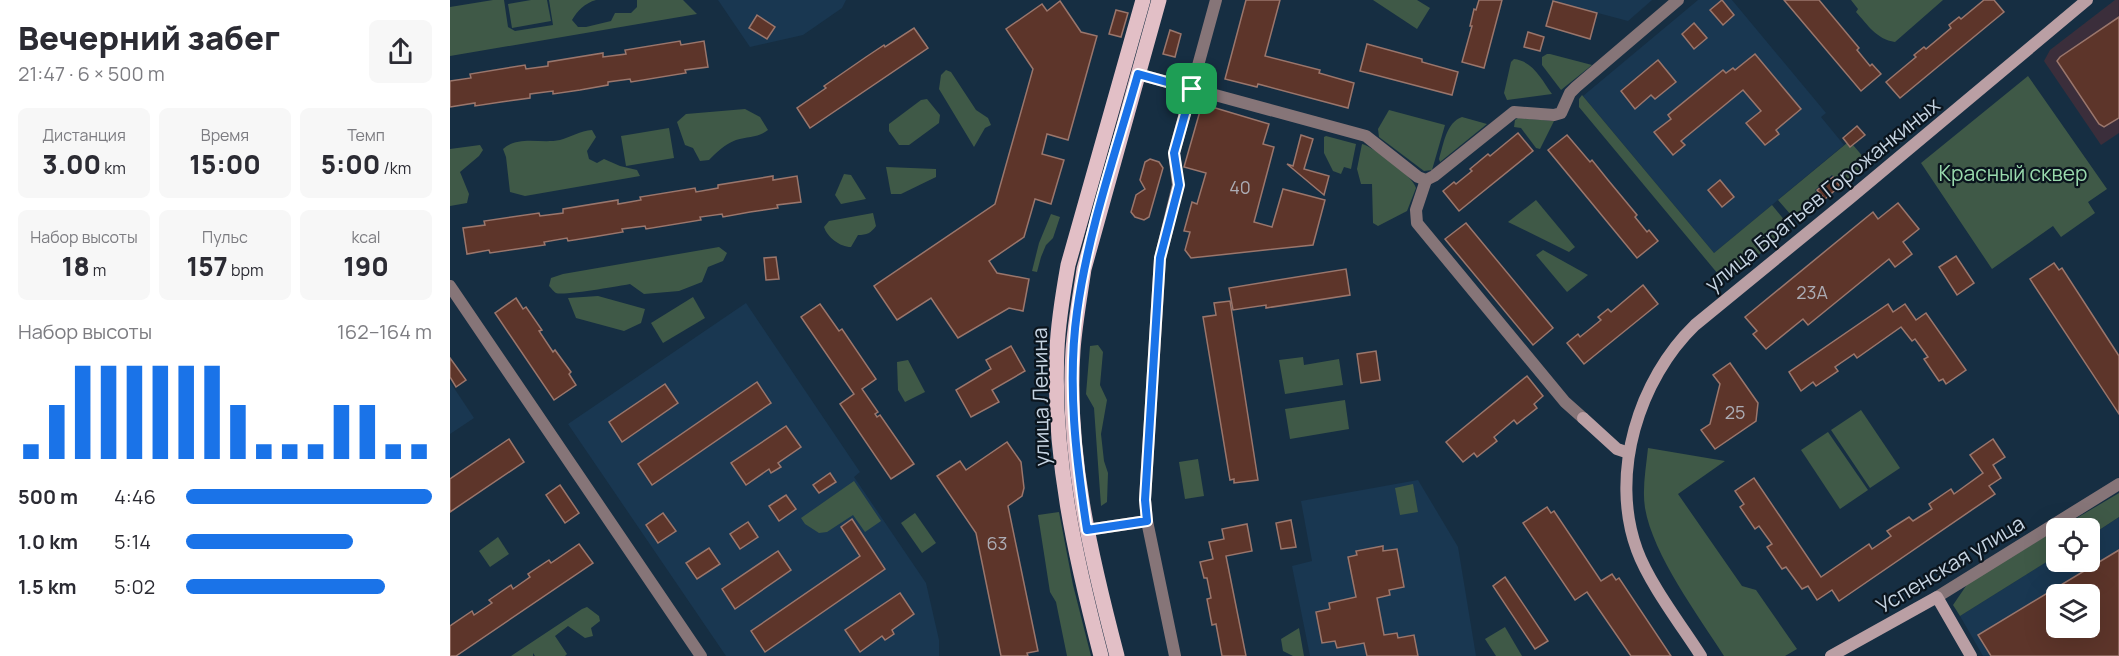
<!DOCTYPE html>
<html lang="ru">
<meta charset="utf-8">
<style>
:root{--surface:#fff;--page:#f7f7f7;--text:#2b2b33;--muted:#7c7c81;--accent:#1a73e8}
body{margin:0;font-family:Manrope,sans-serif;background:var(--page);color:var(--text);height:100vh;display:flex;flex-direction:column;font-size:22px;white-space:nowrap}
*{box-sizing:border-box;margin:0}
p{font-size:20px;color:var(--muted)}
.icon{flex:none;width:33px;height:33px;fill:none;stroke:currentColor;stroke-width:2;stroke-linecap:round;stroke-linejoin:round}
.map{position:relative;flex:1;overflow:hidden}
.side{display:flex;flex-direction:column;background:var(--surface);width:450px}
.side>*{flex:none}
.fabs{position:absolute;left:1596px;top:518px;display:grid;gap:12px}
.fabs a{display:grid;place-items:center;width:54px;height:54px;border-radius:9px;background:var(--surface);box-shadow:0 6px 24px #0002;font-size:30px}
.pin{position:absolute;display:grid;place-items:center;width:51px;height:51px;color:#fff;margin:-26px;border-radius:12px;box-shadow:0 3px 9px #0006}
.round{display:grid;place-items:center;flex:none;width:63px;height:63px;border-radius:9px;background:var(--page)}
.headline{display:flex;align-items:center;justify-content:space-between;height:102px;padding:0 18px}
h1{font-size:33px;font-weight:800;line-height:45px}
.metrics{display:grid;grid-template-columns:repeat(3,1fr);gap:9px;height:102px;padding:6px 18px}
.metrics div{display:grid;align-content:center;border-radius:9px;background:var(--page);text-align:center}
.metrics b{font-size:26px;font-weight:800}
.metrics small{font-size:16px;font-weight:400}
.metrics p{font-size:16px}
.chart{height:168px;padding:12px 18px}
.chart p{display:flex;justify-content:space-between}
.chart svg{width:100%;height:108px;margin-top:6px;stroke:var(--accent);stroke-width:6}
ul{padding:0 18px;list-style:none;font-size:20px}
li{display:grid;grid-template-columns:96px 72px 1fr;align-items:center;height:45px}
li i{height:15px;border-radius:8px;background:var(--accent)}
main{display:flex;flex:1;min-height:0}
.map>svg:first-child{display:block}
.commercial{fill:#3b2e3b}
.built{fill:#193751;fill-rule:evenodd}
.green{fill:#3f5947}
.building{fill:#5d352a;stroke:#9a766c;stroke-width:1.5;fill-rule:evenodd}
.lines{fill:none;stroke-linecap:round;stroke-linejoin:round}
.street{stroke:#867578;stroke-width:12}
.secondary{stroke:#ba9fa4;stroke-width:12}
.primary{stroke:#e2bfc6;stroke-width:15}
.route-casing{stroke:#fff;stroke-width:12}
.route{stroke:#1a73e8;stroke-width:8}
.labels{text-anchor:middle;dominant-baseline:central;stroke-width:4.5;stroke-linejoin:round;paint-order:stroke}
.number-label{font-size:18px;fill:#acacb4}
.park-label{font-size:21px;fill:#99daad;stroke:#0b151e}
.street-label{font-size:21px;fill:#c6d4e2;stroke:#0b151e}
</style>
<main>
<section class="side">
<div class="headline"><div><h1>Вечерний забег</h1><p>21:47 · 6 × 500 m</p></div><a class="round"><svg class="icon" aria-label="share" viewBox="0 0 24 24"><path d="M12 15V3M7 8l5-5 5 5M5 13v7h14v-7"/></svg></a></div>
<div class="metrics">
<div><p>Дистанция</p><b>3.00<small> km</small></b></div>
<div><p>Время</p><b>15:00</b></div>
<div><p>Темп</p><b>5:00<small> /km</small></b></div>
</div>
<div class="metrics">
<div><p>Набор высоты</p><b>18<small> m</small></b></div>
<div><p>Пульс</p><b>157<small> bpm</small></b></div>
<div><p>kcal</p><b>190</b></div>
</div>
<div class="chart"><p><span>Набор высоты</span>162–164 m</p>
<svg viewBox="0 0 160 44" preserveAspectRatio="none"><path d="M5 44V38M15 44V22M25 44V6M35 44V6M45 44V6M55 44V6M65 44V6M75 44V6M85 44V22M95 44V38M105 44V38M115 44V38M125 44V22M135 44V22M145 44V38M155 44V38"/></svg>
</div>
<ul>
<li><b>500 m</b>4:46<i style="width:100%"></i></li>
<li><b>1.0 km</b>5:14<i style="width:68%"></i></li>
<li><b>1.5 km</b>5:02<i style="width:81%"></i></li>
</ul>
</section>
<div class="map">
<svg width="1669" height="656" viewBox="0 0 1669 656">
<rect width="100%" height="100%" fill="#162e42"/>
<path class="commercial" d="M1665 0H1669V133L1651 145 1594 61 1600 50Z"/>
<g class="built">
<path d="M268 0H396L392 8 353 35 300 47Z"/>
<path d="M1099 0H1202L1178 21Z"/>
<path d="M1248 0H1282L1376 113 1371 117 1394 145 1264 253 1133 96Z"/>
<path d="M296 303 410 472 404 477 476 583 489 640V656H276L118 424Z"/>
<path d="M0 382 24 418 0 434Z"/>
<path d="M968 480 1008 547 1026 656H860L842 566 862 561 851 501Z"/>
<path d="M1669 517V656H1533L1510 616 1606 556V561H1640V536ZM1606 594H1640V627H1606Z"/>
</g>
<g class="green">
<path d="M43 0H54L58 27 65 31 103 25 99 0H146C135 3 127 11 122 20L128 27H136L161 21 165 13H181L187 7V0H233L247 14 0 56V7Z"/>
<path d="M81 0H97L101 21 62 28 58 4Z"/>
<path d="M923 0H967L980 8 967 29Z"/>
<path d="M1401 0H1493L1445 42C1426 39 1418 25 1406 12L1408 9Z"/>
<path d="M1097 54H1100L1142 65 1111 90 1092 65V57Z"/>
<path d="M1064 59C1083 61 1092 80 1102 94L1057 100 1054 93 1061 62Z"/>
<path d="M496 70 501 72 526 110 538 118 541 125 535 128 524 147 489 89 491 75Z"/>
<path d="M1578 76 1657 189 1638 202 1645 213 1611 237 1603 226 1542 269 1471 163Z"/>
<path d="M1132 95 1264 253 1322 205 1340 227 1338 231 1278 280H1273L1129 107V99Z"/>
<path d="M477 99 490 115 489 123 459 145H449L439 131V124L471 100Z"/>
<path d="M295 109 310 117 318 130C308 138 298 136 286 140 275 144 267 152 259 160L250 161 243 148 235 145 227 122 236 114Z"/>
<path d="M939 110 995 125 982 170 974 171 929 137 928 129Z"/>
<path d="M1012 117 1037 124 990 162 989 159C994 143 996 123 1012 117Z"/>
<path d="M1068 118 1104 121 1090 149 1086 148 1071 128 1064 127 1065 120Z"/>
<path d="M219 128 224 158 176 166 171 136Z"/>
<path d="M142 130 146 137 137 151 139 159 147 163 154 159 170 166 187 170 190 176 75 196 60 192 56 157 53 149C69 135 90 144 110 140 121 137 130 131 142 130Z"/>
<path d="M876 136 906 144 901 169 894 167 891 174 883 171 874 153V137Z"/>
<path d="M1397 143 1400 147 1403 145 1415 159 1421 157 1423 160 1392 186 1382 175 1365 190 1374 201 1348 223 1328 200Z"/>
<path d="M912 144C924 147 963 176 966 188L957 211 928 226 923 223 922 184H911L907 169Z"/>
<path d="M30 145 33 150 29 156 10 172 19 194 17 203 0 206V149Z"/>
<path d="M436 167 486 169V177L451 194H441Z"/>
<path d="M394 174 401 175 416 199 391 204 385 195Z"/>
<path d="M1086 200 1125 247 1119 252 1058 222Z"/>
<path d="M423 213 426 226C421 233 417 235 408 235L401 247C390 247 377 237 374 227L379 221Z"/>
<path d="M601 214 610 217 603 238 596 245 591 257 587 272 582 271 589 243Z"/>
<path d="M269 247 277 253 273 261 258 267 252 282 229 291 194 294 180 284C169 286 113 296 106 293 104 292 101 288 99 286L101 278 113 274Z"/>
<path d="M1093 250 1138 275 1117 292 1086 255Z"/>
<path d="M148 296 195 309 191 323 174 331 126 318 118 298Z"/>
<path d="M243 297 255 318 213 343 201 323Z"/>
<path d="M648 345 653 352 650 385 657 400 651 434 654 461 658 473 657 502 651 506 644 408 636 394 640 346Z"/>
<path d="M853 357 854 365 889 359 893 385 835 394 829 360Z"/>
<path d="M458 360 475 392 455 402 448 390 447 362Z"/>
<path d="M895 400 899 429 840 439 835 409Z"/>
<path d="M1411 410 1450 468 1420 488 1381 430Z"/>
<path d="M1378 432 1418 490 1390 509 1351 450Z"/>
<path d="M1198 448 1275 461 1228 494 1292 586 1306 590 1347 649 1335 656H1274C1248 615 1203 555 1195 508 1192 489 1196 468 1198 448Z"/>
<path d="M748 459 754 496 735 499 729 462Z"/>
<path d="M404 481 431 521 415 532 403 515 377 532 369 533 355 524 351 518Z"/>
<path d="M963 484 968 512 950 515 945 488Z"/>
<path d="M1669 493V517L1640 536V528H1610Z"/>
<path d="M609 512 623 585 641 656H617L606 602 600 592 588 515Z"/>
<path d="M465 513 486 543 472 553 451 523Z"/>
<path d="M1606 530V556L1510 616 1503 605 1518 583Z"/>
<path d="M48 537 59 554 40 567 29 551Z"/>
<path d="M137 607 149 616 150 621 141 628 143 636 135 638 118 626 105 636 117 654 115 656H85L83 653V656H61L132 609Z"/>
<path d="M1055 627 1072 656H1046L1035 639Z"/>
<path d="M849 628 854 656H843L833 651 831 639Z"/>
</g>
<g class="building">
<path d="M796 0H830L815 56 870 70 869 73 904 83 898 108 808 84 807 87 775 79Z"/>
<path d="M1029 0H1052L1034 68 1012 62 1022 26H1020L1024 9 1026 10Z"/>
<path d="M1272 0 1284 15 1273 25 1260 10Z"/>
<path d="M1334 0H1369L1409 48 1407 50 1420 66 1422 64 1431 74 1411 91Z"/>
<path d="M1534 0H1544L1554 12 1450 98 1436 82 1466 57 1464 55 1474 47 1476 49 1501 28 1499 25 1509 17 1511 19Z"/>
<path d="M610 1 631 32 647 36 618 140 597 134 592 154 614 160 601 204 585 199 574 237 539 261 547 273 579 279 573 311 559 308 508 338 481 298 447 320 424 286 545 204 583 69 556 29 592 4 597 11Z"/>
<path d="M1103 1 1147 13 1140 39 1096 26Z"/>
<path d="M666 10 678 13 671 37 659 34Z"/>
<path d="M307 15 325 27 317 39 299 28Z"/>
<path d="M1669 17V118L1654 127 1649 124 1607 61 1610 57Z"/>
<path d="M1244 23 1257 38 1244 49 1232 34Z"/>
<path d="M464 28 478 48 360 128 347 108 376 88 374 86 416 57 434 45 435 47Z"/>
<path d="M720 30 731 34 725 57 713 54Z"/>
<path d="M1078 32 1094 37 1090 51 1074 47Z"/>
<path d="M230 41 231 45 254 41 258 67 235 70 236 73 181 82 180 79 158 82V85L130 90 103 94V91L80 94V98L51 102 25 106V103L0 107V81L21 78 20 74 75 65 76 69 98 66V62L153 53V57L176 54 175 50Z"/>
<path d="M917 44 972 59V62L1008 72 1002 95 910 71Z"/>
<path d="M1305 54 1351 109 1326 130 1329 134 1315 145 1296 123 1311 111 1293 90 1231 141 1235 145 1223 155 1204 132 1221 119 1218 115 1273 70 1276 73 1283 68 1285 70Z"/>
<path d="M1208 60 1226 82 1205 99 1201 95 1185 109 1171 91Z"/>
<path d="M752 104 819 124 813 144 824 147 804 222 822 227 833 189 875 200 863 245 741 258 735 250 740 232 734 231 742 202 747 204 756 173 734 167Z"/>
<path d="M1407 126 1415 135 1400 147 1393 138Z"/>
<path d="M1068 133 1083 151 1009 211 993 191 1004 182 1006 184 1022 171 1020 169 1038 154 1040 156Z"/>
<path d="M851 135 863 139 854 169 879 176 874 195 837 164 843 166Z"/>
<path d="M1117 135 1140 162 1142 160 1158 180 1187 215 1185 217 1197 232 1199 230 1208 241 1187 258 1098 150Z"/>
<path d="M700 159 709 162 713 168 699 217 694 220 685 217 681 212 686 195 695 189 690 180 695 162Z"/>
<path d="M323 176V180L347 176 351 202 327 205 328 208 300 212 273 217 272 214 250 217 251 220 196 229 195 226 172 229 173 232 143 237 118 241 117 238 94 242 95 245 67 249 40 253 39 250 17 254 13 228 35 225 34 221 89 213 90 216 113 213V209L168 200V204L191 200 190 197 245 188 246 192 268 188V185Z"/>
<path d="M1383 177 1390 186 1375 199 1367 190Z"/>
<path d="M1270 180 1284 197 1272 207 1258 190Z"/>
<path d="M1448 203 1469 229 1453 242 1462 254 1445 267 1439 259 1358 325 1353 319 1316 349 1303 334 1307 331 1295 317 1423 212 1428 219Z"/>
<path d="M1016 223 1103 328 1083 345 995 239Z"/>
<path d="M1506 256 1524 283 1507 295 1489 267Z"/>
<path d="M326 257 329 279 316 280 314 258Z"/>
<path d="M1604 263 1609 270 1612 268 1669 356V414L1580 279Z"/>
<path d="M896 269 900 295 816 308V305L783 310 779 288Z"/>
<path d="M1193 285 1208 304 1134 364 1117 343 1128 334 1130 337 1151 320 1148 317 1158 309 1161 312Z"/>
<path d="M66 298 73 309 76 307 92 330 89 331 103 352 105 350 121 372 119 374 126 385 104 400 45 313Z"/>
<path d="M780 301 808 480 784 483V479L780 480 753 317 766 315 764 303Z"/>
<path d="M370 304 389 331 392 329 426 379 412 389 428 412 425 414 427 417 430 415 464 464 441 479 390 404 404 394 351 317Z"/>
<path d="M1438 304 1443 312 1455 304 1466 320 1476 313 1516 370 1496 384 1493 379 1489 381 1474 359 1478 357 1465 339 1462 341 1451 327 1407 358 1404 354 1385 367 1388 371 1366 386 1363 382 1351 391 1339 372Z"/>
<path d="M561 346 575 371 542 390 549 402 521 417 506 390 541 369 536 360Z"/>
<path d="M926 351 930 380 911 383 907 354Z"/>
<path d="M0 358 16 380 6 387 0 377Z"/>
<path d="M1280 363 1308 403 1306 421 1265 449 1251 430 1260 424 1270 384 1263 375Z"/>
<path d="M1077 376 1093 396 1084 404 1087 408 1067 424 1064 420 1044 437 1047 441 1027 457 1024 453 1013 462 996 442Z"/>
<path d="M307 382 321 403 202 485 188 464Z"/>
<path d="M215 384 228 403 172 442 159 422Z"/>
<path d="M336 426 351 447 328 463 331 467 321 473 319 469 296 485 281 463Z"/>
<path d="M59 439 74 462 0 512V479Z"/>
<path d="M1543 439 1555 457 1543 465 1551 478 1539 486 1545 494 1389 601 1382 590 1367 600 1358 586 1352 589 1336 567 1332 569 1317 547 1322 544 1309 526 1305 529 1290 507 1294 504 1285 491 1304 478 1371 577 1419 544 1422 549 1441 536 1437 531 1459 517 1463 521 1482 509 1479 504 1501 489 1504 494 1533 473 1520 455Z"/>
<path d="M557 442 571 462 574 488 572 496 558 506 588 651 577 653 578 656H551L526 533 487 476 510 461 516 470Z"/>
<path d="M380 473 386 482 369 493 363 485Z"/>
<path d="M110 485 129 513 115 523 96 495Z"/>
<path d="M336 495 346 509 329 521 319 506Z"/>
<path d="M1097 507 1101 513 1104 511 1151 581 1162 574 1166 580 1169 578 1221 656H1181L1137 592 1125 600 1073 523Z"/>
<path d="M213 513 226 531 208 543 196 525Z"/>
<path d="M402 519 435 569 315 652 301 631 410 556 391 527Z"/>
<path d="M841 520 846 547 831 549 826 523Z"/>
<path d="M298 522 308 537 290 549 280 534Z"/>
<path d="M797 524 802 551 776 556 796 656H772L766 624 762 625 757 599 761 598 757 578H754L750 562 763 559 759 542 774 539 772 529Z"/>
<path d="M129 544 143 563 6 656H0V626L22 611 24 615 42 603 39 600 61 585 63 589 80 577 78 574 99 560 101 563Z"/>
<path d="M933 546V551L947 549 954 587 939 590 940 595 927 598 934 635 947 633 948 638 964 635 968 656H917L914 643 887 648 885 641 872 643 866 612 880 609 879 603 906 597 898 557 907 555 906 551Z"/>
<path d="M259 548 270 564 247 579 236 563Z"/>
<path d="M1669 550V656H1541L1528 635ZM1606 594H1640V627H1606Z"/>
<path d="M328 551 341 570 285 609 272 589Z"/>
<path d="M1055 577 1098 641 1085 649 1043 586Z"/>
<path d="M450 593 464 614 442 630 444 634 435 640 432 636 410 652 395 630Z"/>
</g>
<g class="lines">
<g class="street">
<path d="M688 74 916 136 968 177 976 180 984 176 1064 112 1104 115 1111 113 1120 93 1126 87 1228 0"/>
<path d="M976 180 966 210 967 223 1115 402 1133 418"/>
<path d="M0 286 251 656"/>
<path d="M637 530 697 521"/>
<path d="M1487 597 1669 484"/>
<path d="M725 656 697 521 695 499 710 259 728 185 724 153 766 0"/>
</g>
<g class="secondary">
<path d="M1133 418 1167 449 1179 453"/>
<path d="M1251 656C1231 625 1199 583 1187 550 1159 474 1189 379 1245 325L1399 199 1637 0"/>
<path d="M1381 656 1487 597 1521 656"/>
</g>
<g class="primary">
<path d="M651 656C625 556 602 455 607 350 608 322 613 293 618 265L693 0"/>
<path d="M667 656C641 557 616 453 623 350 625 323 630 296 634 269L709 0"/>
</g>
</g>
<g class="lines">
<g class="route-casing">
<path id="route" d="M688 74 742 89 724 153 729 185 710 258 695 500 697 521 637 530C626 459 617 384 627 312 638 231 666 152 688 74Z"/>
</g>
<use href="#route" class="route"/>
</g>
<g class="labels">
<g class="number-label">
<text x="790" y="187">40</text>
<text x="1362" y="292">23А</text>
<text x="1285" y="412">25</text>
<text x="547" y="543">63</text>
</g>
<g class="park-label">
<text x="1563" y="173">Красный сквер</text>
</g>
<g class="street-label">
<text transform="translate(1372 194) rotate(-39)">улица Братьев Горожанкиных</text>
<text transform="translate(590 397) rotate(-91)">улица Ленина</text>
<text transform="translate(1500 564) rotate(-31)">Успенская улица</text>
</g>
</g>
</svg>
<div class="fabs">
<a><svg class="icon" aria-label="locate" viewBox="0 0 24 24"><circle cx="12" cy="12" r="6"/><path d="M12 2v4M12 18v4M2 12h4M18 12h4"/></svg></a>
<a><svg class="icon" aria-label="layers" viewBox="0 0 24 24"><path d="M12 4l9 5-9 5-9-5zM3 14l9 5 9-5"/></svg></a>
</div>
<div class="pin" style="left:742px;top:89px;background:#1e9e55"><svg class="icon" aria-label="arrive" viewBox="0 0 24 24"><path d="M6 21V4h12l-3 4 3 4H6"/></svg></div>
</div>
</main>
